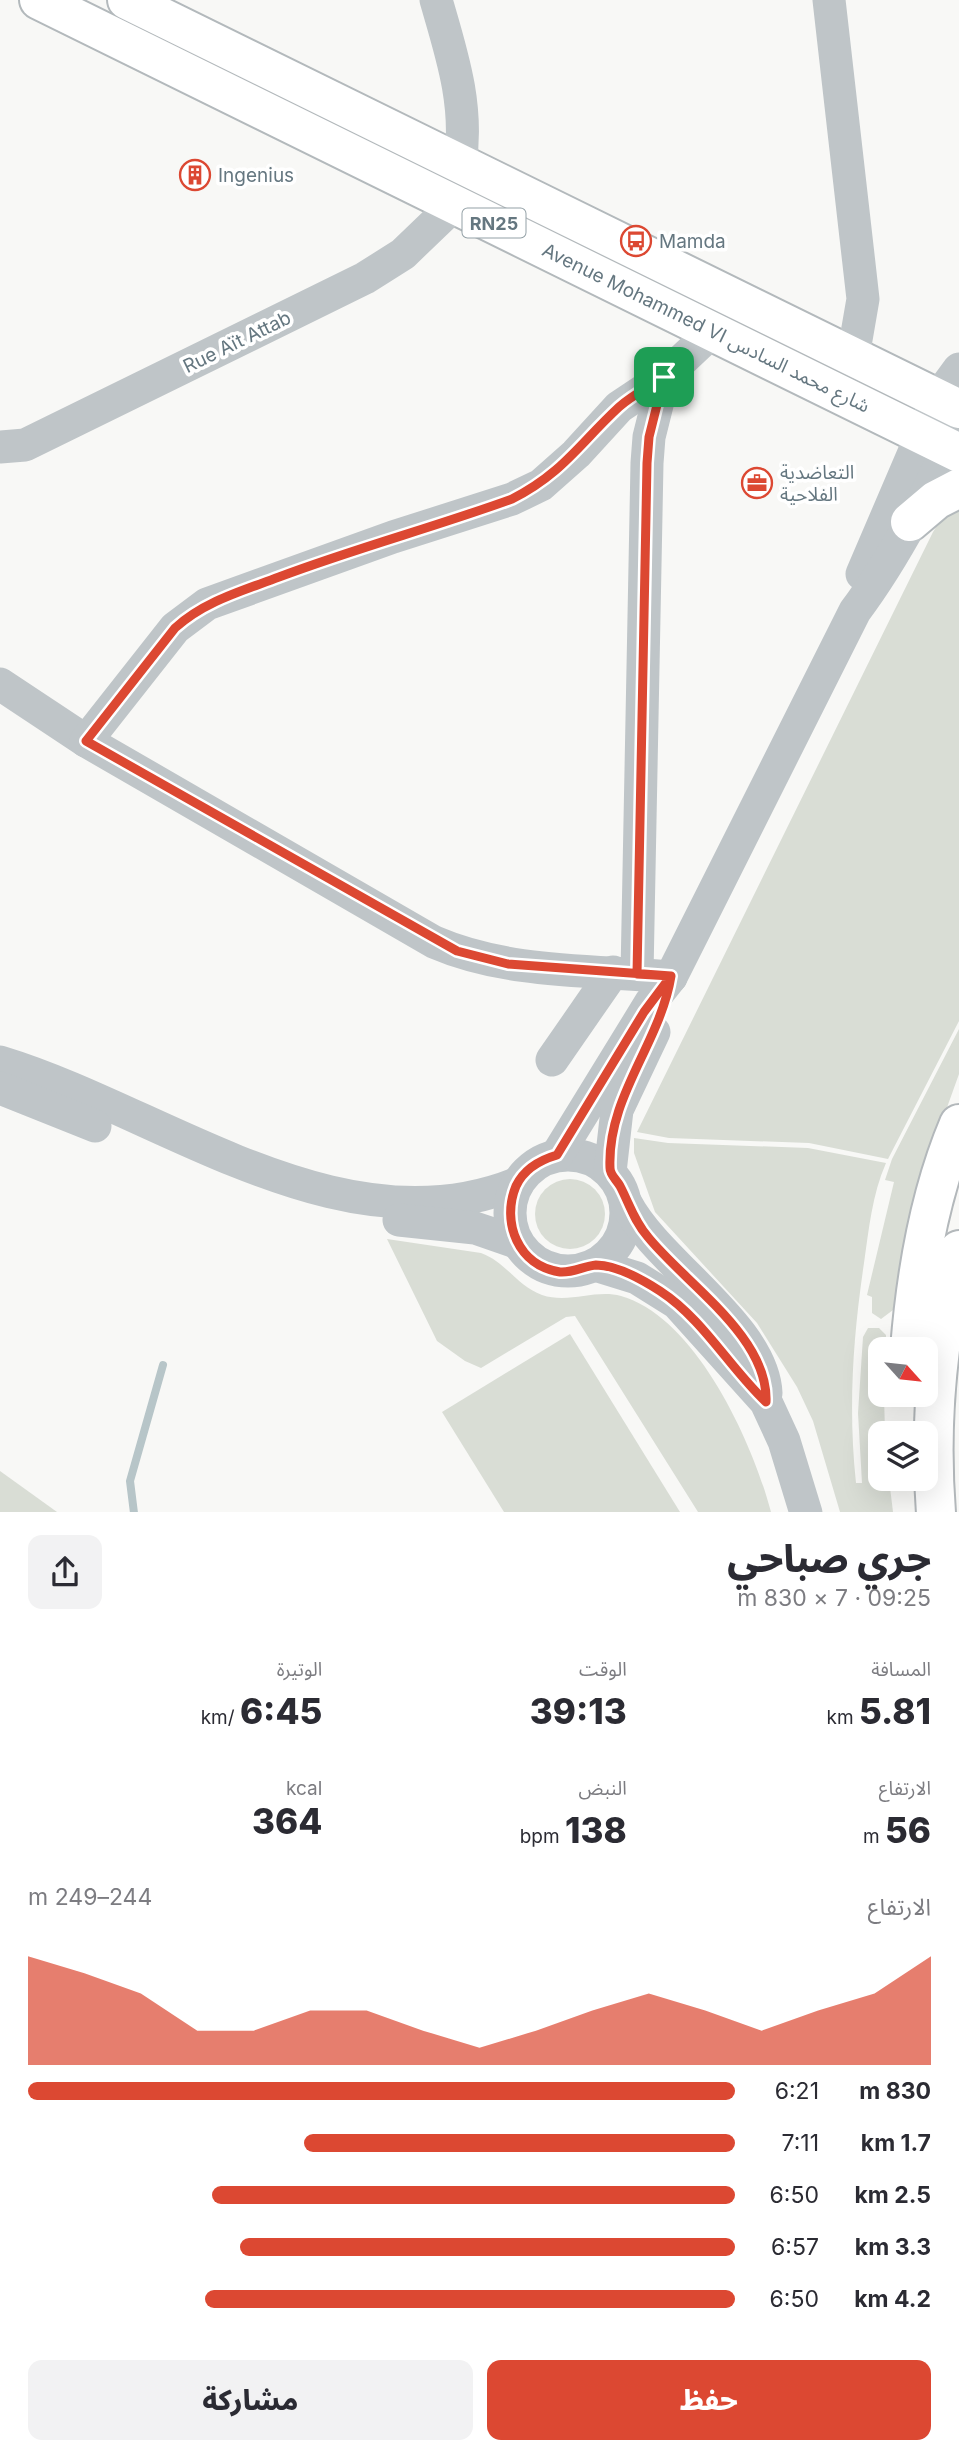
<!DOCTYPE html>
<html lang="ar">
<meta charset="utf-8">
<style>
:root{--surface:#fff;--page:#f2f2f3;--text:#2b2b33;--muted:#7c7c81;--accent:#dc4832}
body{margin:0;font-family:Inter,"Noto Sans Arabic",sans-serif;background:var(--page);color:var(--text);direction:rtl;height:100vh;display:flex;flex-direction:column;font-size:26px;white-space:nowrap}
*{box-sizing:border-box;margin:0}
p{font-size:23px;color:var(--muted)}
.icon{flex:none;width:38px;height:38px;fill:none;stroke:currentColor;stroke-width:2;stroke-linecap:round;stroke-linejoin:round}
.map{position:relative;height:1512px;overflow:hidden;direction:ltr}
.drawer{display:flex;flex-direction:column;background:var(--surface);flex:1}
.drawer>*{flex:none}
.needle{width:46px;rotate:117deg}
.tools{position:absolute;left:868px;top:1337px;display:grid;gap:14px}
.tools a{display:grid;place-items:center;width:70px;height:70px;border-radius:14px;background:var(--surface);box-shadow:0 7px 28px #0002;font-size:35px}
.pin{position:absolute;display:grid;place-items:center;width:60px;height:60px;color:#fff;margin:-30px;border-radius:14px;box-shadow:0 4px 10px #0006}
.round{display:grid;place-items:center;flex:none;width:74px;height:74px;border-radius:14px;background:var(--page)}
.summary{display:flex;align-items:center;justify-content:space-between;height:119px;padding:0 28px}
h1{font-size:38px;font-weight:800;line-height:52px}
.figures{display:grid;grid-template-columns:repeat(3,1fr);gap:10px;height:119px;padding:7px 28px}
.figures div{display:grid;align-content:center}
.figures b{font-size:35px;font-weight:800}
.figures small{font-size:19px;font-weight:400}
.figures p{font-size:19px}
.chart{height:196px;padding:14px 28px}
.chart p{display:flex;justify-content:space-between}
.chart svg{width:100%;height:126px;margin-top:7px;fill:var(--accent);opacity:.7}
.primary-button{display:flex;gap:14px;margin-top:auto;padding:14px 28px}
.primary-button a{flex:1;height:80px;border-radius:14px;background:var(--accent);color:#fff;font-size:28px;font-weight:800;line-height:80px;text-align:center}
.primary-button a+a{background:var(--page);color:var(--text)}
ul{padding:0 28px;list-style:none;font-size:23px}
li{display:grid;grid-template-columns:112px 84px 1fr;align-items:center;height:52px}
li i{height:18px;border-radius:9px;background:var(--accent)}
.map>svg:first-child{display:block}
.green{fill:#d9ddd5}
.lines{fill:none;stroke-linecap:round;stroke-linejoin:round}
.stream{stroke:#b7c5c8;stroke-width:8}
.major-casing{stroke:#b3b9bc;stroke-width:42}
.highway-casing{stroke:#b3b8bb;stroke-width:42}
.minor{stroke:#bfc5c8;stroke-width:33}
.major{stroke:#fff;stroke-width:38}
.highway{stroke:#fff;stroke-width:38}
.route-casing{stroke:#fff;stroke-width:14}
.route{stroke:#dc4832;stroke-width:9}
.labels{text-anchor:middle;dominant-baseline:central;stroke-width:7;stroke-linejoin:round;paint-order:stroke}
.shield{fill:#fff;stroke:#93a0a6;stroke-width:2}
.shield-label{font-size:18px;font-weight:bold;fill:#657780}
.poi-label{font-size:19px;fill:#657780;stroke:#fff;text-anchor:start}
.street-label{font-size:19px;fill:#657780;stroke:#fff}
</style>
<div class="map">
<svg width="959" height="1513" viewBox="0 0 959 1513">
<rect width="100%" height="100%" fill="#f8f8f6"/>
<g class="green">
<path d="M959 507V1021L888 1159 809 1143 669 1138 637 1132 933 532 940 521Z"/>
<path d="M959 1029V1074L911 1208 893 1310 881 1319 872 1313V1297L867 1295 894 1182 885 1180 892 1159Z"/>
<path d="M634 1138 668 1143 808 1148 886 1163C872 1195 869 1229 864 1263 853 1337 848 1408 856 1483H862L858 1413 863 1337 868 1328H879L886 1335V1349H880V1395H884L885 1433H880V1479H889L893 1512H840L813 1421 797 1387 757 1323 655 1212 634 1153Z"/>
<circle cx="570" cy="1214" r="35"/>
<path d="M387 1239 481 1253C506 1262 517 1286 542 1295 569 1304 595 1289 621 1296 696 1317 753 1443 771 1512H698L575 1316 566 1317 481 1368 465 1361 437 1341Z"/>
<path d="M570 1334 680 1512H504L442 1412Z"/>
<path d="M0 1471 57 1512H0Z"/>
</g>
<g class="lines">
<path class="stream" d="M134 1513 130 1481 163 1365"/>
<g class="major-casing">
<g id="major">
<path d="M39 0 959 453"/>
<path d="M127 0 959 409"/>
<path d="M910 522 936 500 959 488"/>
</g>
</g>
<g class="highway-casing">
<g id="highway">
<path d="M910 1349C916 1272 929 1195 959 1124"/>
<path d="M936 1513C929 1423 937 1336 959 1250"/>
</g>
</g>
<g class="minor">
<path d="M436 0C452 55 469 106 460 164"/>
<path d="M829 0 863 299 853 357"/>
<path d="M0 447 25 445 365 278 403 254 455 204"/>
<path d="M862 574 937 399 959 369"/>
<path d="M0 684 86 741 434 942C508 974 592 970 671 977"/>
<path d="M86 741 175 628 207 604 393 537 512 499 541 485 576 454 619 407 664 377 714 330"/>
<path d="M637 974 647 463 649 437 664 377"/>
<path d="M552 1060 613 972"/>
<path d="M0 1062C162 1111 342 1255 518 1183"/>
<path d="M0 1088 95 1126"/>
<circle cx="568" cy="1213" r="58"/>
<path d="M557 1155 651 1002 671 977 855 611C882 575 952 463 951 421"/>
<path d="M610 1172 617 1110 654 1032"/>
<path d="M626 1203C657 1263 763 1326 766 1393"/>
<path d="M399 1220 475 1228 516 1242"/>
<path d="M595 1265 637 1278 677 1303 766 1402 784 1441 806 1513"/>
</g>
<use href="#major" class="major"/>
<use href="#highway" class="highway"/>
</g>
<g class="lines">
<g class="route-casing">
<path id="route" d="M664 377 649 437 647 463 637 974 671 976 644 1012 557 1155C540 1160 524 1169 516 1186 501 1222 518 1266 560 1272 573 1273 584 1266 596 1265 616 1265 643 1280 660 1291 703 1319 729 1367 766 1402 769 1337 685 1283 648 1237 634 1221 629 1203 620 1186 616 1179 610 1175 610 1168 607 1096 660 1044 671 976L508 964 457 951 86 741 175 628C205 601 242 591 279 577 356 548 435 527 512 499 563 473 579 444 619 407 632 395 649 387 664 377"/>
</g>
<use href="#route" class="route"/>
</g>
<defs>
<g id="building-ring" transform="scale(1.575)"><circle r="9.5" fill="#fff" stroke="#dc4832" stroke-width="1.5"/><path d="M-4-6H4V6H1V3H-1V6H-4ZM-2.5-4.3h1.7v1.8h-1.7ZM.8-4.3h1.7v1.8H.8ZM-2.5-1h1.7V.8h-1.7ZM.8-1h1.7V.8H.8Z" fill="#dc4832"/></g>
<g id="bus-ring" transform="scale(1.575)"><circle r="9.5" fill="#fff" stroke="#dc4832" stroke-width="1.5"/><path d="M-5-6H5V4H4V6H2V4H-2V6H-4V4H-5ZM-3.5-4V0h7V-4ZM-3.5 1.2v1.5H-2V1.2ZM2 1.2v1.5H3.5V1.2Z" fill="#dc4832"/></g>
<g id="office-ring" transform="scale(1.575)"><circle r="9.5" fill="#fff" stroke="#dc4832" stroke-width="1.5"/><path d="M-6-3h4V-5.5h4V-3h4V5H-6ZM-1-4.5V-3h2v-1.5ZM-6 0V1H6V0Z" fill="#dc4832"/></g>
</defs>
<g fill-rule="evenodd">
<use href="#building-ring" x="195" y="175"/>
<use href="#bus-ring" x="636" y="241"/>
<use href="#office-ring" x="757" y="483"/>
</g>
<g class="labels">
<rect class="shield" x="462.5" y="208.5" width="63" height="29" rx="5"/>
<g class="shield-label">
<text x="494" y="223">RN25</text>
</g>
<g class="poi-label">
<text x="218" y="175">Ingenius</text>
<text x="659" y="241">Mamda</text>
<text x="780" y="472">التعاضدية<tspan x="780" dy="22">الفلاحية</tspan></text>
</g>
<g class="street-label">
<text transform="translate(706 328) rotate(26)">Avenue Mohammed VI شارع محمد السادس</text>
<text transform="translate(237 342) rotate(-26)">Rue Aït Attab</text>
</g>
</g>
</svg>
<div class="tools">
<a><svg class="needle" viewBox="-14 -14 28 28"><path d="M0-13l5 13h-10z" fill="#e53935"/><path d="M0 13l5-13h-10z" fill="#7c7c81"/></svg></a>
<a><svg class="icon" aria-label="layers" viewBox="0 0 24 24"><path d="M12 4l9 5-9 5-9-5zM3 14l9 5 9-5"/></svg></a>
</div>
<div class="pin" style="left:664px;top:377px;background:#1e9e55"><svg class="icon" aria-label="arrive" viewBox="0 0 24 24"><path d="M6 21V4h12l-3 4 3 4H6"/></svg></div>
</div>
<section class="drawer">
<div class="summary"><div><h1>جري صباحي</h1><p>09:25 · 7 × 830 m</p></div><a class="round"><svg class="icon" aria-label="share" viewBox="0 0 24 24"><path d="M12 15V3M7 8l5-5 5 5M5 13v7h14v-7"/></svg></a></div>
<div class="figures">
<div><p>المسافة</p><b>5.81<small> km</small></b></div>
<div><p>الوقت</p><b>39:13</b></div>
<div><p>الوتيرة</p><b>6:45<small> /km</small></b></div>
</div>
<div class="figures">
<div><p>الارتفاع</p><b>56<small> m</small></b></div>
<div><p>النبض</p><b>138<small> bpm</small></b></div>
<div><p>kcal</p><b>364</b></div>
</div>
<div class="chart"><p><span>الارتفاع</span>244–249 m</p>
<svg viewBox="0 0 160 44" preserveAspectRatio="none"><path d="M0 44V6L10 12L20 19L30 32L40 32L50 25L60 25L70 32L80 38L90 32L100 25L110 19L120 25L130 32L140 25L150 19L160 6V44z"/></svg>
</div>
<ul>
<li><b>830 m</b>6:21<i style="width:100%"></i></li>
<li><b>1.7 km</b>7:11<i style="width:61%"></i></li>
<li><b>2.5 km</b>6:50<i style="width:74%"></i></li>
<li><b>3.3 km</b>6:57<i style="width:70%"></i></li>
<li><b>4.2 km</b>6:50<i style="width:75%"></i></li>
</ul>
<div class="primary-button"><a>حفظ</a><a>مشاركة</a></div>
</section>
